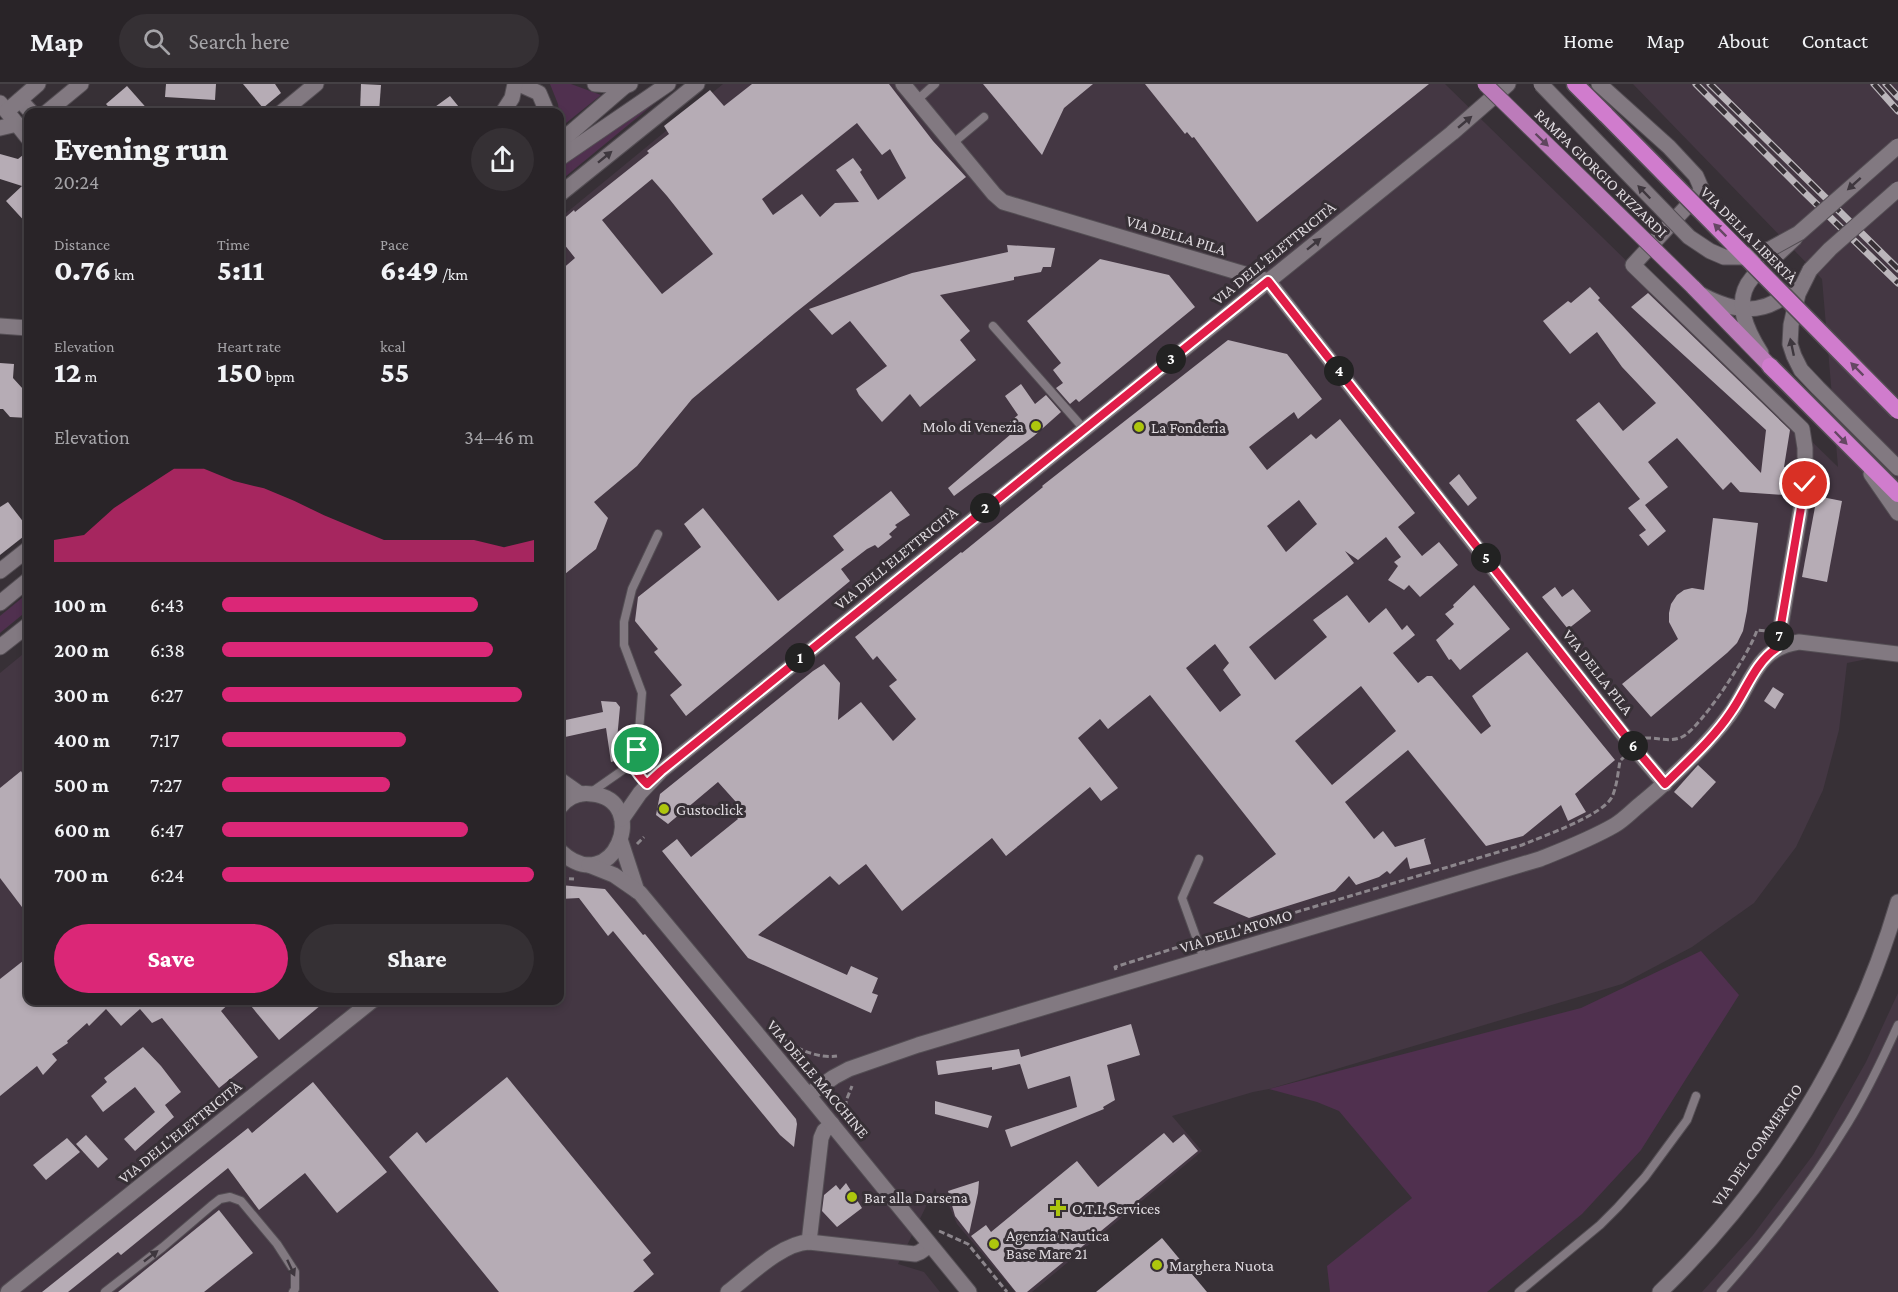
<!DOCTYPE html>
<meta charset="utf-8">
<style>
:root{--surface:#292428;--page:#353034;--text:#f1f3f6;--muted:#a5a4a8;--line:#454145;--accent:#db2777}
body{margin:0;font-family:"Crimson Pro",serif;background:var(--page);color:var(--text);height:100vh;display:flex;flex-direction:column;font-size:22px;white-space:nowrap}
*{box-sizing:border-box;margin:0}
p{font-size:20px;color:var(--muted)}
.icon{flex:none;width:33px;height:33px;fill:none;stroke:currentColor;stroke-width:2;stroke-linecap:round;stroke-linejoin:round}
.map{position:relative;flex:1;overflow:hidden}
.details{position:absolute;left:24px;top:24px;width:540px;height:897px;display:flex;flex-direction:column;background:var(--surface);border-radius:12px;box-shadow:0 3px 9px #0003,0 0 0 2px var(--line)}
.details>*{flex:none}
.pin{position:absolute;display:grid;place-items:center;width:51px;height:51px;color:#fff;margin:-26px;border:3px solid #fff;border-radius:50%;box-shadow:0 2px 6px #0007}
.km{position:absolute;width:30px;height:30px;margin:-15px;border-radius:50%;background:#222;color:#fff;font-size:16px;line-height:30px;text-align:center}
.round{display:grid;place-items:center;flex:none;width:63px;height:63px;border-radius:32px;background:var(--page)}
.summary{display:flex;align-items:center;justify-content:space-between;height:102px;padding:0 30px}
h1{font-size:33px;font-weight:800;line-height:45px}
.figures{display:grid;grid-template-columns:repeat(3,1fr);gap:9px;height:102px;padding:6px 30px}
.figures div{display:grid;align-content:center}
.figures b{font-size:30px;font-weight:800}
.figures small{font-size:16px;font-weight:400}
.figures p{font-size:16px}
.chart{height:168px;padding:12px 30px}
.chart p{display:flex;justify-content:space-between}
.chart svg{width:100%;height:108px;margin-top:6px;fill:var(--accent);opacity:.7}
.cta{display:flex;gap:12px;margin-top:auto;padding:12px 30px}
.cta a{flex:1;height:69px;border-radius:36px;background:var(--accent);color:#fff;font-size:24px;font-weight:800;line-height:69px;text-align:center}
.cta a+a{background:var(--page);color:var(--text)}
ul{padding:0 30px;list-style:none;font-size:20px}
li{display:grid;grid-template-columns:96px 72px 1fr;align-items:center;height:45px}
li i{height:15px;border-radius:8px;background:var(--accent)}
header{display:flex;align-items:center;gap:36px;box-sizing:border-box;height:84px;padding:0 30px;background:var(--surface);border-bottom:2px solid var(--line)}
header strong{font-size:28px}
nav{display:flex;gap:33px;margin-inline-start:auto;font-size:21px}
.search{width:420px;height:54px;background:var(--page);display:flex;align-items:center;gap:15px;box-sizing:border-box;padding:0 21px;border-radius:33px;color:var(--muted);font-size:22px}
.map>svg:first-child{display:block}
.built{fill:#443743}
.green{fill:#50304f}
.building{fill:#b6acb5;fill-rule:evenodd}
.lines{fill:none;stroke-linecap:round;stroke-linejoin:round}
.service-casing{stroke:#544e54;stroke-width:10}
.minor-casing{stroke:#544e54;stroke-width:17}
.tertiary-casing{stroke:#544e54;stroke-width:17}
.secondary-casing{stroke:#544e54;stroke-width:17}
.primary-casing{stroke:#544e54;stroke-width:17}
.trunk-casing{stroke:#544e54;stroke-width:19}
.path{stroke:#8c868c;stroke-width:3;stroke-dasharray:6 3;stroke-linecap:butt}
.service{stroke:#827981;stroke-width:8}
.minor{stroke:#827981;stroke-width:15}
.tertiary{stroke:#827981;stroke-width:15}
.secondary{stroke:#827981;stroke-width:15}
.primary{stroke:#bc7bba;stroke-width:15}
.trunk{stroke:#d07ccd;stroke-width:16}
.rail-casing{stroke:#bbb6bb;stroke-width:7}
.rail{stroke:#373036;stroke-width:4.5;stroke-dasharray:14;stroke-linecap:butt}
.tertiary-bridge-casing{stroke:#544e54;stroke-width:17;stroke-linecap:butt}
.primary-bridge-casing{stroke:#544e54;stroke-width:17;stroke-linecap:butt}
.trunk-bridge-casing{stroke:#544e54;stroke-width:19;stroke-linecap:butt}
.tertiary-bridge{stroke:#827981;stroke-width:15}
.primary-bridge{stroke:#bc7bba;stroke-width:15}
.trunk-bridge{stroke:#d07ccd;stroke-width:16}
.oneway{fill:#3e373e}
.oneway2{fill:#5f465e}
.oneway3{fill:#654763}
.route-casing{stroke:#fff;stroke-width:12}
.route{stroke:#e11d48;stroke-width:8}
.poi-dot{fill:#adc60d;stroke:#373036;stroke-width:2}
.labels{text-anchor:middle;dominant-baseline:central;stroke-width:6;stroke-linejoin:round;paint-order:stroke}
.street-label{font-size:16px;fill:#dfdadf;stroke:#373036}
.poi-label{font-size:16px;fill:#dfdadf;stroke:#373036;text-anchor:start}
</style>
<header>
<strong>Map</strong>
<div class="search"><svg class="icon" aria-label="search" viewBox="0 0 24 24"><circle cx="10" cy="10" r="6"/><path d="M15 15l6 6"/></svg>Search here</div>
<nav><a>Home</a><a>Map</a><a>About</a><a>Contact</a></nav>
</header>
<div class="map">
<svg width="1898" height="1208" viewBox="0 0 1898 1208">
<rect width="100%" height="100%" fill="#373036"/>
<g class="built">
<path d="M723 0H1445L1838 383 1822 195 1633 0H1898V569L1847 579 1839 646 1823 706 1796 763 1754 819 1692 863 1622 900 1269 1005 1253 1008 1172 1032 1202 1067 1032 1208H1015L957 1140 947 1117 940 1118 935 1104 898 1180 924 1188 940 1208H0V589L28 566V916H560V134Z"/>
<path d="M1898 909V1208H1702L1753 1151 1813 1071 1866 978Z"/>
</g>
<g class="green">
<path d="M550 0H571L601 11 561 43 558 20Z"/>
<path d="M678 0 560 97V82Z"/>
<path d="M28 509V526L0 549V532Z"/>
<path d="M1701 867 1739 911 1641 1066 1582 1130 1487 1208H1330L1327 1182 1412 1114 1339 1027 1317 1018 1269 1005 1581 924Z"/>
</g>
<g class="building">
<path d="M166 0H216L215 16 165 13Z"/>
<path d="M243 0H275L281 9 263 24Z"/>
<path d="M361 0 381 1 379 28H360Z"/>
<path d="M752 0H889L933 57 966 93 795 229 692 315 637 382 594 418 608 434 596 465 560 494V187L575 174 560 155V138L574 126 575 128 649 69 647 67 669 50 664 42 710 6 724 22ZM857 39 882 71 890 65 906 94 878 116 860 88 862 86 853 74 836 86 859 118 835 119 820 133 802 110 773 131 762 115ZM652 95 667 112 713 170 662 210 602 136Z"/>
<path d="M983 0H1093L1064 24 1042 71Z"/>
<path d="M1145 0H1429L1257 138 1194 53 1192 54 1187 48 1185 50Z"/>
<path d="M127 2 150 28H113L106 20Z"/>
<path d="M450 12 463 28H428Z"/>
<path d="M28 67V141L6 117 22 102 0 95V70L18 75Z"/>
<path d="M1007 161 1055 164 1051 183H1043L1041 188 1014 193V196L940 211 970 247 960 256 976 276 920 323 910 310 882 338 859 311 856 305 887 282 850 237 832 251 809 225 912 189 1008 168Z"/>
<path d="M1100 175 1169 191 1195 223 1079 318 1076 315 1070 320 1056 304 1063 299 1053 286 1061 279 1027 237Z"/>
<path d="M1590 203 1600 214 1598 216 1761 389 1766 346 1631 223 1648 209 1790 346 1784 383H1786L1784 411 1740 408 1731 398 1723 406 1677 354 1648 378 1668 403 1645 421 1666 447 1648 462 1639 451 1646 446 1628 424 1640 415 1576 336 1599 318 1623 347 1656 319 1622 283 1597 248 1570 270 1543 237 1568 217 1571 219Z"/>
<path d="M1228 256 1287 270 1322 315 1298 335 1294 328 1249 363 1267 386 1311 350 1316 355 1340 335 1415 429 1398 443 1422 472 1439 458 1458 481 1420 513 1409 501 1404 506 1388 496 1398 482 1394 478 1401 473 1386 453 1358 476 1345 467 1354 479 1249 563 1275 596 1327 553 1313 536 1347 511 1369 539 1386 524 1402 546 1407 541 1415 551 1393 569 1418 599 1427 592H1432L1481 650 1491 642 1472 612 1527 568 1615 676 1575 710 1586 728 1568 737 1561 721 1523 752 1486 762 1408 666 1345 718 1374 755 1383 747 1395 763 1426 754 1424 756 1431 780 1410 785 1407 773 1390 790 1387 787 1379 793 1356 801 1349 792 1335 807 1249 834 1213 819 1276 770 1150 611 1108 645 1100 635 1078 654 1118 704 1101 717 1090 703 1006 772 992 754 902 827 866 780 839 801 830 792 758 851 847 891 851 882 878 894 872 909 878 911 871 929 748 874 662 767 677 755 691 773 738 735 729 724 736 718 718 698 668 740 656 731 660 710 813 587 824 580 840 599 838 636 861 618 893 657 916 635 889 602 897 596 877 572 873 576 855 553 961 468 962 469 1043 403 1042 402ZM1299 416 1317 440 1286 468 1267 442ZM1215 560 1229 579 1223 586 1241 611 1220 628 1186 584ZM1361 602 1396 647 1332 701 1295 657Z"/>
<path d="M0 279 14 280 13 294 23 305H28V334L10 333 3 325H0Z"/>
<path d="M1021 300 1035 320 1046 311 1061 328 1034 352 954 412 948 404 1011 350 1005 342 1018 331 1005 312Z"/>
<path d="M1459 390 1477 414 1468 422 1449 399Z"/>
<path d="M891 407 910 431 895 441 897 443 889 450 892 453 878 464 875 461 867 465 841 485 850 497 686 632 670 611 682 601 654 568 658 565 635 537 638 513 701 463 684 440 703 424 778 517 844 466 833 452Z"/>
<path d="M1817 412 1842 417 1827 498 1802 493Z"/>
<path d="M8 418 28 444V449L0 471V423Z"/>
<path d="M1713 434 1758 439 1747 527 1743 547 1737 559 1727 569 1651 633 1622 600 1678 555 1669 538V529L1671 520 1677 511 1684 506 1692 504 1704 506Z"/>
<path d="M1474 501 1510 545 1460 586 1451 575 1449 576 1436 556 1454 540 1445 530 1454 523 1453 521Z"/>
<path d="M1555 503 1562 513 1573 505 1591 527 1568 545 1542 513Z"/>
<path d="M1773 603 1784 610 1775 625 1764 617Z"/>
<path d="M601 617 616 618 620 623 615 677 611 678 606 644 565 653 561 637 603 628Z"/>
<path d="M1698 681 1716 698 1692 724 1674 708Z"/>
<path d="M21 687 28 699V831L0 794V704Z"/>
<path d="M560 801 605 805 643 851 645 850 796 1035 797 1040 794 1063 780 1051 613 847 608 852 579 814 560 815Z"/>
<path d="M28 873V916H233L221 927 258 973 219 1004 162 934 152 939 140 925 121 942 106 925 89 942 87 939 67 957 68 959 52 970 57 976 43 991 37 982 0 1012V895Z"/>
<path d="M246 916H327L279 956Z"/>
<path d="M1131 940 1140 971 1107 981 1115 1016 1103 1023 1104 1025 1011 1063 1005 1046 1077 1023 1070 992 1028 1005 1020 980 992 986V983L938 991 936 977 1019 965 1021 973Z"/>
<path d="M143 963 161 982 181 1008 165 1021 174 1033 135 1067 124 1055 155 1028 135 1003 103 1028 91 1012 107 998 104 994Z"/>
<path d="M507 993 651 1169 643 1176 654 1190 633 1208H499L389 1073 417 1048 426 1059Z"/>
<path d="M313 998 387 1088 337 1129 305 1089 259 1126 228 1084 121 1171 118 1168 68 1208H42L248 1044 252 1049Z"/>
<path d="M935 1017 992 1032 988 1044 935 1030Z"/>
<path d="M1164 1049 1173 1059 1184 1050 1198 1067 1027 1208H1016L971 1152 986 1141 991 1148 1077 1077 1098 1103Z"/>
<path d="M86 1051 108 1075 98 1084 76 1060Z"/>
<path d="M67 1054 80 1068 46 1096 33 1081Z"/>
<path d="M979 1097 978 1109 969 1150 955 1132 948 1107Z"/>
<path d="M846 1099 862 1124 837 1143 822 1127 824 1111 836 1101 840 1106Z"/>
<path d="M219 1126 253 1169 204 1208H118Z"/>
<path d="M1162 1154 1207 1208H1096Z"/>
</g>
<g class="lines">
<g class="service-casing">
<g id="service">
<path d="M916 17 935 0"/>
<path d="M952 60 984 33"/>
<path d="M993 242 1084 345"/>
<path d="M647 700 634 681 639 647 642 609 624 561V538L632 505 658 450"/>
<path d="M590 709 633 679"/>
<path d="M1199 775 1182 814 1204 875"/>
<path d="M105 1208 163 1163 211 1122 220 1115 230 1113 241 1117 277 1160 295 1188V1205L293 1208"/>
<path d="M1519 1208 1600 1141 1618 1123 1645 1093 1687 1036 1696 1012"/>
<path d="M1721 1208C1768 1155 1811 1100 1848 1039 1867 1008 1883 974 1898 941"/>
</g>
</g>
<g class="minor-casing">
<g id="minor">
<path d="M519 0 539 9 547 28"/>
<path d="M903 0 994 110 1003 118 1268 197 1634 664 1665 700"/>
<path d="M1599 0 1669 63 1696 92 1702 106 1633 181 1802 345 1805 364V400L1777 564"/>
<path d="M20 16 31 28"/>
<path d="M0 19 28 54"/>
<path d="M7 27 38 0"/>
<path d="M47 28 81 0"/>
<path d="M282 28 316 0"/>
<path d="M503 28 512 14 515 0"/>
<path d="M0 44 17 40"/>
<path d="M0 242 28 244"/>
<path d="M0 487 28 465"/>
<path d="M808 1011 834 993 849 985 918 961 1540 775C1565 765 1591 755 1615 741 1625 735 1634 725 1643 718 1674 692 1706 663 1730 630 1752 599 1756 564 1799 558L1898 570"/>
<path d="M809 1158 821 1054 824 1047 832 1040"/>
<path d="M728 1208C750 1191 782 1159 809 1158L915 1170 920 1168 930 1161"/>
</g>
</g>
<g class="tertiary-casing">
<g id="tertiary">
<path d="M595 0 625 2"/>
<path d="M1810 186 1798 210 1791 241 1790 260 1794 272 1801 286 1818 304 1898 384"/>
<path d="M1702 211C1734 228 1764 233 1793 205"/>
<path d="M1761 269C1747 247 1732 217 1752 194L1795 154"/>
<path d="M1871 390 1898 429"/>
<path d="M560 696 580 710"/>
<path d="M560 723C568 713 579 708 592 710 652 716 613 817 560 767"/>
<path d="M622 735 640 709 661 687 1452 49 1508 0"/>
<path d="M621 758 637 807"/>
<path d="M589 781 614 791 640 809 808 1011 969 1208"/>
<path d="M8 1208 373 916"/>
<path d="M1660 1208C1771 1101 1855 965 1898 818"/>
</g>
</g>
<g class="secondary-casing">
<g id="secondary">
<path d="M560 58 625 2 630 0"/>
<path d="M560 74 668 0"/>
<path d="M560 110 697 0"/>
<path d="M0 519 28 496"/>
<path d="M0 563 28 541"/>
</g>
</g>
<g class="primary-casing">
<path id="primary" d="M1693 203 1770 282"/>
</g>
<g class="trunk-casing">
<g id="trunk">
<path d="M1575 0 1606 31"/>
<path d="M1770 282 1898 410"/>
</g>
</g>
<g class="path">
<path d="M1645 654C1657 653 1669 659 1682 653 1701 644 1751 567 1757 546L1766 547"/>
<path d="M637 760 644 753"/>
<path d="M560 794 574 795"/>
<path d="M1209 854 1522 761C1543 752 1602 732 1612 713 1617 702 1618 688 1620 677L1624 673"/>
<path d="M1116 886 1115 883 1188 860"/>
<path d="M782 954C796 965 819 975 837 972"/>
<path d="M846 1032V1017L852 1002"/>
<path d="M939 1147 968 1160 1007 1208"/>
</g>
<use href="#service" class="service"/>
<use href="#minor" class="minor"/>
<use href="#tertiary" class="tertiary"/>
<use href="#secondary" class="secondary"/>
<use href="#primary" class="primary"/>
<use href="#trunk" class="trunk"/>
<g class="rail-casing">
<g id="rail">
<path d="M1696 0 1806 110 1898 199"/>
<path d="M1710 0 1898 185"/>
<path d="M1874 0 1898 27"/>
<path d="M1886 0 1898 13"/>
</g>
</g>
<use href="#rail" class="rail"/>
<g class="tertiary-bridge-casing">
<g id="tertiary-bridge">
<path d="M1541 0 1689 153 1710 167 1724 173H1743L1770 165 1799 149 1898 62"/>
<path d="M1810 186 1830 165 1898 105"/>
</g>
</g>
<g class="primary-bridge-casing">
<path id="primary-bridge" d="M1485 0 1693 203"/>
</g>
<g class="trunk-bridge-casing">
<path id="trunk-bridge" d="M1606 31 1898 327"/>
</g>
<use href="#tertiary-bridge" class="tertiary-bridge"/>
<use href="#primary-bridge" class="primary-bridge"/>
<use href="#trunk-bridge" class="trunk-bridge"/>
</g>
<defs><path id="oneway-solid" d="M-6-.8H1V-3.2L6.5 0L1 3.2V.8H-6Z" transform="scale(1.5)"/></defs>
<g class="oneway">
<use href="#oneway-solid" transform="translate(1465 38) rotate(-40)"/>
<use href="#oneway-solid" transform="translate(605 73) rotate(-39)"/>
<use href="#oneway-solid" transform="translate(1854 100) rotate(138)"/>
<use href="#oneway-solid" transform="translate(1644 108) rotate(-134)"/>
<use href="#oneway-solid" transform="translate(1314 160) rotate(-39)"/>
<use href="#oneway-solid" transform="translate(1792 263) rotate(-102)"/>
<use href="#oneway-solid" transform="translate(151 1172) rotate(-38)"/>
<use href="#oneway-solid" transform="translate(291 1184) rotate(65)"/>
</g>
<use class="oneway2" href="#oneway-solid" transform="translate(1542 56) rotate(44)"/>
<g class="oneway3">
<use href="#oneway-solid" transform="translate(1720 146) rotate(-135)"/>
<use href="#oneway-solid" transform="translate(1857 285) rotate(-135)"/>
<use href="#oneway-solid" transform="translate(1841 354) rotate(46)"/>
</g>
<g class="lines">
<g class="route-casing">
<path id="route" d="M637 666C631 683 635 688 647 700L661 687 1268 197 1635 664 1665 700C1688 677 1713 655 1731 628 1746 607 1755 578 1777 564L1805 400"/>
</g>
<use href="#route" class="route"/>
</g>
<g class="poi-dot">
<circle cx="1036" cy="342" r="6"/>
<circle cx="1139" cy="343" r="6"/>
<circle cx="664" cy="725" r="6"/>
<circle cx="852" cy="1113" r="6"/>
<path d="M1055 1115h6v6h6v6h-6v6h-6v-6h-6v-6h6z"/>
<circle cx="994" cy="1160" r="6"/>
<circle cx="1157" cy="1181" r="6"/>
</g>
<g class="labels">
<g class="street-label">
<text transform="translate(1601 89) rotate(44)">RAMPA GIORGIO RIZZARDI</text>
<text transform="translate(1176 151) rotate(17)">VIA DELLA PILA</text>
<text transform="translate(1749 151) rotate(45)">VIA DELLA LIBERTÀ</text>
<text transform="translate(1274 169) rotate(-39)">VIA DELL'ELETTRICITÀ</text>
<text transform="translate(896 474) rotate(-39)">VIA DELL'ELETTRICITÀ</text>
<text transform="translate(1598 588) rotate(52)">VIA DELLA PILA</text>
<text transform="translate(1236 847) rotate(-17)">VIA DELL'ATOMO</text>
<text transform="translate(818 995) rotate(50)">VIA DELLE MACCHINE</text>
<text transform="translate(180 1048) rotate(-39)">VIA DELL'ELETTRICITÀ</text>
<text transform="translate(1757 1061) rotate(-55)">VIA DEL COMMERCIO</text>
</g>
<g class="poi-label">
<text x="1024" y="342" text-anchor="end">Molo di Venezia</text>
<text x="1151" y="343">La Fonderia</text>
<text x="676" y="725">Gustoclick</text>
<text x="864" y="1113">Bar alla Darsena</text>
<text x="1072" y="1124">O.T.I. Services</text>
<text x="1006" y="1151">Agenzia Nautica<tspan x="1006" dy="18">Base Mare 21</tspan></text>
<text x="1169" y="1181">Marghera Nuota</text>
</g>
</g>
</svg>
<div class="pin" style="left:637px;top:666px;background:#1e9e55"><svg class="icon" aria-label="arrive" viewBox="0 0 24 24"><path d="M6 21V4h12l-3 4 3 4H6"/></svg></div>
<div class="pin" style="left:1805px;top:400px;background:#d93025"><svg class="icon" aria-label="check" viewBox="0 0 24 24"><path d="M5 12l5 5 9-10"/></svg></div>
<b class="km" style="left:800px;top:574px">1</b>
<b class="km" style="left:985px;top:424px">2</b>
<b class="km" style="left:1171px;top:275px">3</b>
<b class="km" style="left:1339px;top:287px">4</b>
<b class="km" style="left:1486px;top:474px">5</b>
<b class="km" style="left:1633px;top:662px">6</b>
<b class="km" style="left:1779px;top:552px">7</b>
<section class="details">
<div class="summary"><div><h1>Evening run</h1><p>20:24</p></div><a class="round"><svg class="icon" aria-label="share" viewBox="0 0 24 24"><path d="M12 15V3M7 8l5-5 5 5M5 13v7h14v-7"/></svg></a></div>
<div class="figures">
<div><p>Distance</p><b>0.76<small> km</small></b></div>
<div><p>Time</p><b>5:11</b></div>
<div><p>Pace</p><b>6:49<small> /km</small></b></div>
</div>
<div class="figures">
<div><p>Elevation</p><b>12<small> m</small></b></div>
<div><p>Heart rate</p><b>150<small> bpm</small></b></div>
<div><p>kcal</p><b>55</b></div>
</div>
<div class="chart"><p><span>Elevation</span>34–46 m</p>
<svg viewBox="0 0 160 44" preserveAspectRatio="none"><path d="M0 44V35L10 33L20 22L30 14L40 6L50 6L60 11L70 14L80 19L90 25L100 30L110 35L120 35L130 35L140 35L150 38L160 35V44z"/></svg>
</div>
<ul>
<li><b>100 m</b>6:43<i style="width:82%"></i></li>
<li><b>200 m</b>6:38<i style="width:87%"></i></li>
<li><b>300 m</b>6:27<i style="width:96%"></i></li>
<li><b>400 m</b>7:17<i style="width:59%"></i></li>
<li><b>500 m</b>7:27<i style="width:54%"></i></li>
<li><b>600 m</b>6:47<i style="width:79%"></i></li>
<li><b>700 m</b>6:24<i style="width:100%"></i></li>
</ul>
<div class="cta"><a>Save</a><a>Share</a></div>
</section>
</div>
